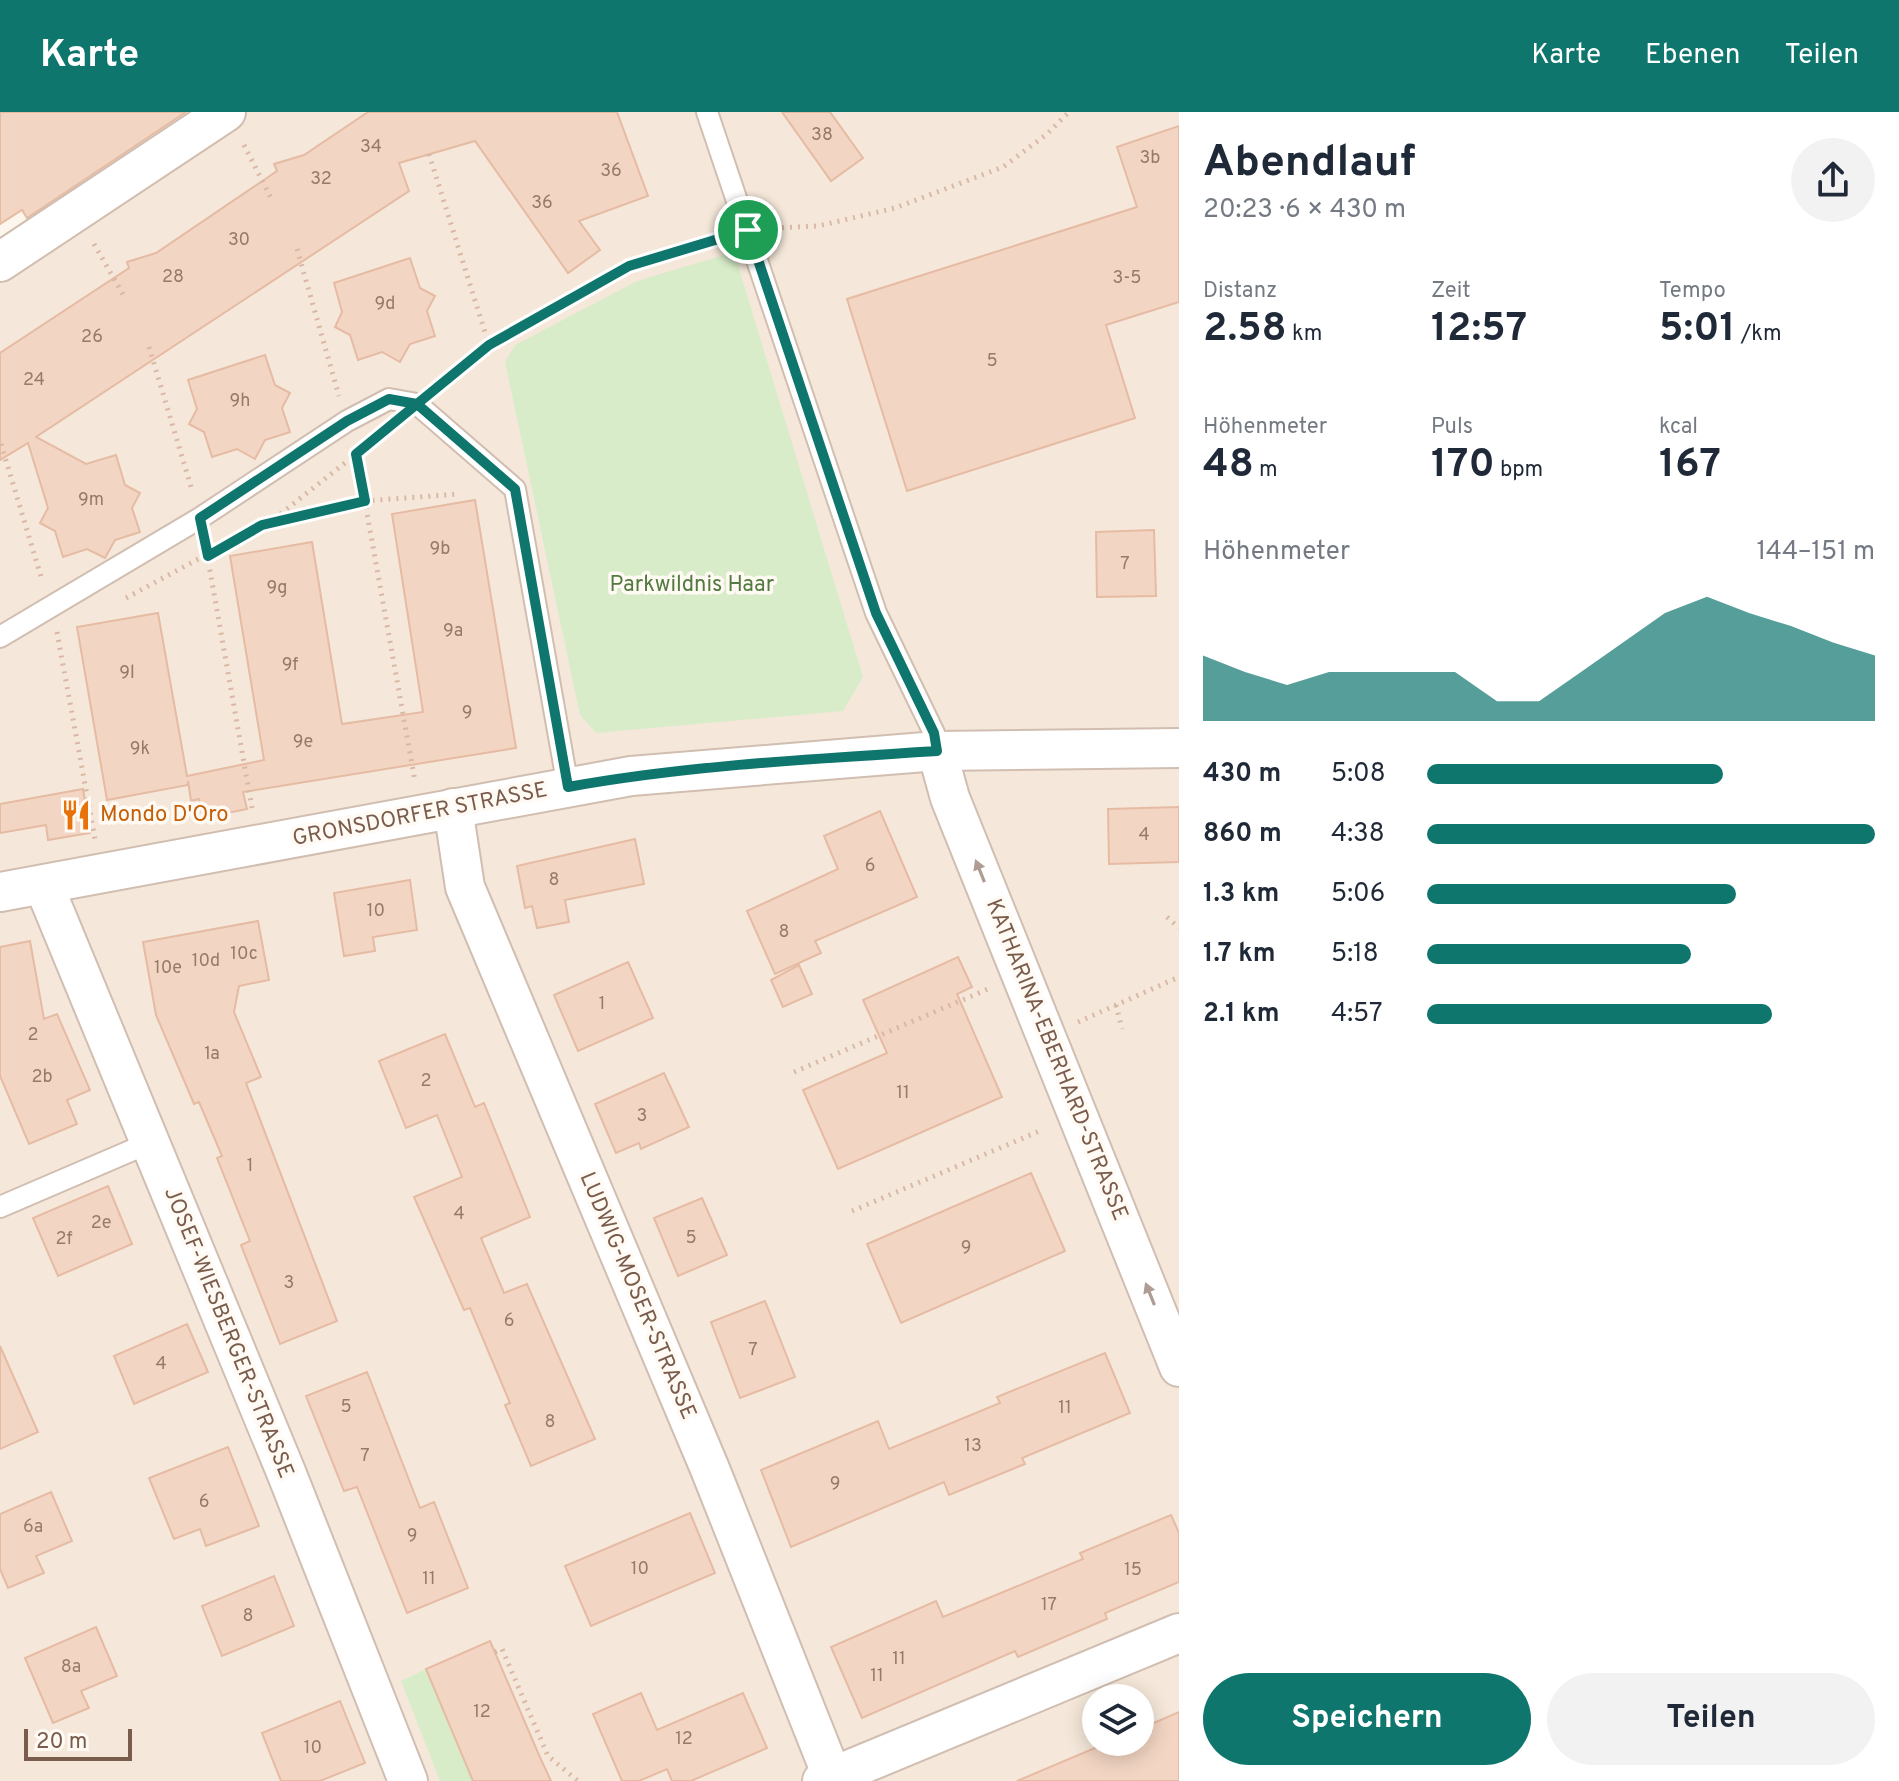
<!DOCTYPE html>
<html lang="de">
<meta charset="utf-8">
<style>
:root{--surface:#fff;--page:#f2f2f3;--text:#1f2937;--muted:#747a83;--accent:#0f766e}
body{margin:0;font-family:Overpass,sans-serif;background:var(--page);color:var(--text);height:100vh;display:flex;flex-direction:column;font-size:30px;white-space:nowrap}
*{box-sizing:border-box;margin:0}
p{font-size:26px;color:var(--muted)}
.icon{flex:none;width:44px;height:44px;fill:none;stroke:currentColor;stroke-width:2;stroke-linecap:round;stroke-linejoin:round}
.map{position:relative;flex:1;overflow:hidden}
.side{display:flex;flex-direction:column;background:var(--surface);width:720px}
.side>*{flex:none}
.controls{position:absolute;left:1082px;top:1572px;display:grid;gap:16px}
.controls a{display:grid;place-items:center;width:72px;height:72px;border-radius:50%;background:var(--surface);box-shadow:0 4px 20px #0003;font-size:40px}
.scale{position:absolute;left:24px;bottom:20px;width:108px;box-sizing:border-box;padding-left:8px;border:4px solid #7a5c4d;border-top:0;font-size:22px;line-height:28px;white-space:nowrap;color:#7a5c4d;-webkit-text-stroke:6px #fffaf3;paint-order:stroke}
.pin{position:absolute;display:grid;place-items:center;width:68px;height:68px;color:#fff;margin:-34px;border:4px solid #fff;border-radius:50%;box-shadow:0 2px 8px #0007}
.round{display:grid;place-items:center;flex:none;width:84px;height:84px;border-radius:42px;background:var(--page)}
.head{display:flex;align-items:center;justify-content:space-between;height:136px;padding:0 24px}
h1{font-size:44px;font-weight:700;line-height:60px}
.figures{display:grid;grid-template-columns:repeat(3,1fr);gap:12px;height:136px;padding:8px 24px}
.figures div{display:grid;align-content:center}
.figures b{font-size:40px;font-weight:700}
.figures small{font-size:22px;font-weight:400}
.figures p{font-size:22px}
.chart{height:224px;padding:16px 24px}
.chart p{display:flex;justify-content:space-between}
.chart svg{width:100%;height:144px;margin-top:8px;fill:var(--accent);opacity:.7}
.cta{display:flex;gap:16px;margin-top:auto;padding:16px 24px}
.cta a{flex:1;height:92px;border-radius:48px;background:var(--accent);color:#fff;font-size:32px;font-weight:700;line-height:92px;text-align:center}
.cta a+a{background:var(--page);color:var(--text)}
ul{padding:0 24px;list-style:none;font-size:26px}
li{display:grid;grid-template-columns:128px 96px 1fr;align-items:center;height:60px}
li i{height:20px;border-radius:10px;background:var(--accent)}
header{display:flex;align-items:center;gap:48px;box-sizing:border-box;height:112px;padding:0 40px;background:var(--accent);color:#fff}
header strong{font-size:38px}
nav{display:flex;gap:44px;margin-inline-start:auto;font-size:28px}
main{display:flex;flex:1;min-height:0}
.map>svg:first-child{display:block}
.residential{fill:#f5e8da;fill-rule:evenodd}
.green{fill:#d8ecc9}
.building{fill:#f3d5c3;stroke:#e6bba3;stroke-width:2}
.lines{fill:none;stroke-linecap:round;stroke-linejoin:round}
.service-casing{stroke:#d1beb0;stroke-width:24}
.minor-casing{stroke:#d1beb0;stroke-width:42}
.path{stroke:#d9b8a5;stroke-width:5;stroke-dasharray:2 6;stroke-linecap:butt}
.service{stroke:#fff;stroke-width:20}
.minor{stroke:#fff;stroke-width:38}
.oneway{fill:#af9d94}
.route-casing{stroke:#fff;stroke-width:16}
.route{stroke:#0f766e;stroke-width:10}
.labels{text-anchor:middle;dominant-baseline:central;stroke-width:7;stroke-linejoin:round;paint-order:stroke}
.number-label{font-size:18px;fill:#987a6a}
.park-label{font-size:22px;fill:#537a41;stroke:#fffaf3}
.food-label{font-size:22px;fill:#c56008;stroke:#fffaf3;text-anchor:start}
.street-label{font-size:22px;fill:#7a5c4d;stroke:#fffaf3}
</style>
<header>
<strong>Karte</strong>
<nav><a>Karte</a><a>Ebenen</a><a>Teilen</a></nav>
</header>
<main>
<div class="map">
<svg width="1179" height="1669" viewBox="0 0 1179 1669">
<rect width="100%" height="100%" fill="#fdf6ec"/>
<path class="residential" d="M203 0H1179V1669H0V133ZM1096 1586H1140V1630H1096Z"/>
<g class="green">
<path d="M734 140 863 565 843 599 596 621 580 603 505 250 515 233 637 169Z"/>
<path d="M426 1557 473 1669H440L401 1569Z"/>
</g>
<g class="building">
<path d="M0 0H186L27 106 22 98 0 112Z"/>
<path d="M368 0H617L648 84 579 109 600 138 568 161 475 29 399 51 409 79 36 325 86 352 116 343 125 373 140 381 132 396 140 420 115 428 105 446 87 437 63 445 55 419 40 411 48 396 28 331 0 348V241L129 156 127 150 156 141 277 59 274 52 304 43Z"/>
<path d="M782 0H830L863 46 831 69Z"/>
<path d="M1179 14V190L1106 213 1135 306 907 379 847 187 1137 95 1117 35Z"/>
<path d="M410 146 420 176 435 184 427 199 435 224 410 232 400 250 382 240 358 248 350 223 335 215 342 200 334 171Z"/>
<path d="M265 243 275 273 290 281 282 296 290 320 265 328 255 347 237 337 212 345 204 320 189 312 197 297 188 268Z"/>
<path d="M475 388 516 636 243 680 247 697 203 706 199 687 191 689 188 669V673L107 688 77 515 158 501 187 664 264 648 230 444 312 430 342 612 423 600 392 402Z"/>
<path d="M1154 418 1156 484 1097 485 1096 420Z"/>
<path d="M83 677 90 721 48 728 46 713 0 721V692Z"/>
<path d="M1179 695V750L1109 752 1108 697Z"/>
<path d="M880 699 917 785 815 829 821 841 775 862 747 799 838 757 824 724Z"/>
<path d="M635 727 644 772 565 788 569 810 537 816 532 794 525 796 517 754Z"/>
<path d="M410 768 417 818 373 825 375 839 344 844 334 781Z"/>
<path d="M258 809 269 868 239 874 234 900 261 965 246 971 337 1209 280 1232 241 1133 250 1129 217 1046 222 1044 199 990 194 992 156 903 143 830Z"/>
<path d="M30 829 44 907 57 902 90 978 67 988 77 1012 29 1032 0 964V835Z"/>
<path d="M958 845 972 875 957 882 1002 985 838 1057 803 978 887 941 863 888Z"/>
<path d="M628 850 653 906 578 939 554 883Z"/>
<path d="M799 853 812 882 783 895 771 868Z"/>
<path d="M445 922 475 995 484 991 530 1105 481 1126 504 1181 527 1172 595 1327 531 1354 505 1293 510 1291 470 1196 464 1198 414 1085 462 1065 437 1003 406 1016 379 949Z"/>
<path d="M664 961 689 1015 641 1037 639 1031 616 1041 595 992Z"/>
<path d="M1031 1061 1065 1139 901 1211 867 1132Z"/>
<path d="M108 1074 132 1132 58 1164 33 1106Z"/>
<path d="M702 1086 727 1143 678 1164 654 1106Z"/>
<path d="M765 1189 795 1265 740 1286 711 1210Z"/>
<path d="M187 1212 208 1260 134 1292 114 1244Z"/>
<path d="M0 1234 38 1320 0 1337Z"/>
<path d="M1105 1241 1130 1301 1022 1346 1025 1352 949 1383 944 1370 791 1435 761 1358 878 1309 889 1337 1000 1291 997 1285Z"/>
<path d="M367 1260 420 1396 434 1390 468 1476 407 1501 357 1375 344 1379 306 1284Z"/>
<path d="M228 1335 259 1414 206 1434 200 1417 174 1427 149 1366Z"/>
<path d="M51 1380 72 1429 36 1444 44 1461 8 1476 0 1457V1402Z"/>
<path d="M690 1401 715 1461 591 1514 565 1454Z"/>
<path d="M1171 1403 1179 1421V1470L1105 1501 1107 1507 1018 1545 1015 1539 862 1606 831 1535 936 1489 943 1505 1083 1447 1080 1441Z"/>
<path d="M274 1464 294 1514 222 1544 202 1494Z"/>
<path d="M96 1515 117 1564 81 1579 89 1596 53 1611 25 1546Z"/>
<path d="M490 1529 539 1643 551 1669H473L426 1557Z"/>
<path d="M641 1581 657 1618 743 1581 767 1636 691 1669H672L667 1657 639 1669H622L593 1602Z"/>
<path d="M340 1589 365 1651 320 1669H281L262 1621Z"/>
<path d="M1179 1600V1669H1017L1109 1630H1140V1617Z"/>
</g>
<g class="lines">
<g class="service-casing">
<g id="service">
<path d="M707 0 876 501 934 621 937 639"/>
<path d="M0 525 200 406 347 309 389 287 417 292 515 377 568 675"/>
<path d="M0 1095 149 1031"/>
</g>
</g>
<g class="minor-casing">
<g id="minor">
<path d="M0 150 226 0"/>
<path d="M937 639 950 686 1179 1255"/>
<path d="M453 696 465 775 710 1357 834 1669"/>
<path d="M44 774 286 1360 408 1669"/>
<path d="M0 780 631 664 937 639 1179 636"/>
<path d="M822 1669 1179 1521"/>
</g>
</g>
<g class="path">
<path d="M244 33 271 86"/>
<path d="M429 42 489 233"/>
<path d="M774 116 818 114 895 96 1003 55 1047 22 1069 0"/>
<path d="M94 132 124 184"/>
<path d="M297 137 339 284"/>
<path d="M149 235 192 378"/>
<path d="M439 274 489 233 629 154 722 126"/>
<path d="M1 332 42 468"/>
<path d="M356 340 415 669"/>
<path d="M271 411 365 389 459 382"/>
<path d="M207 442 252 696"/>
<path d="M126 486 278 404 370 331"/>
<path d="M57 520 95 727"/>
<path d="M1167 805 1179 816"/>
<path d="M1116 893 1122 917"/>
<path d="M1078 910 1179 865"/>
<path d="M794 960 988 877"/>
<path d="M852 1099 1042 1018"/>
<path d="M495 1540 502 1537 548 1644 578 1669"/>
</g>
<use href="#service" class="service"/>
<use href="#minor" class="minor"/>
</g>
<defs><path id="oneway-solid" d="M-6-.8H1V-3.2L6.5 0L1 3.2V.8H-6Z" transform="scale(2)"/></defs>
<g class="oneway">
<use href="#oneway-solid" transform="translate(980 759) rotate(-112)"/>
<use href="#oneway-solid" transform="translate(1150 1182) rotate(-112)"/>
</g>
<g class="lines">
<g class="route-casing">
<path id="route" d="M748 118 629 154 489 233 356 342 365 389 262 413 208 444 200 406 347 309 389 287 417 292 515 377 568 675C690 653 814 647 937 639L934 621 876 501 748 118"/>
</g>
<use href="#route" class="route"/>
</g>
<defs>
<g id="restaurant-bare" transform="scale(2.4)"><path d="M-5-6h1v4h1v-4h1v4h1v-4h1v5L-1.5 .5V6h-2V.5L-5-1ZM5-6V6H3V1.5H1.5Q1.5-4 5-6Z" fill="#e8710a" stroke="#fffaf3" stroke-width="2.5" paint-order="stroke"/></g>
</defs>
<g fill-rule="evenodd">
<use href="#restaurant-bare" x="76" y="703"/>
</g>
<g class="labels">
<g class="number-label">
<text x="822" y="23">38</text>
<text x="371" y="35">34</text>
<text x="1150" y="46">3b</text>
<text x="611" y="59">36</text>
<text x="321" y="67">32</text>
<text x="542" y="91">36</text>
<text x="239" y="128">30</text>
<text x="173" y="165">28</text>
<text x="1127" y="166">3-5</text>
<text x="385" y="192">9d</text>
<text x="92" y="225">26</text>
<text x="992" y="249">5</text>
<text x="34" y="268">24</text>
<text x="240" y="289">9h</text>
<text x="91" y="388">9m</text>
<text x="440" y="437">9b</text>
<text x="1125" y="452">7</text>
<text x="277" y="476">9g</text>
<text x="453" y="519">9a</text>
<text x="290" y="553">9f</text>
<text x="127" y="561">9l</text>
<text x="467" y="601">9</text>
<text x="303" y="630">9e</text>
<text x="140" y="637">9k</text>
<text x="1144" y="723">4</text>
<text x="870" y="754">6</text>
<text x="554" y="768">8</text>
<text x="376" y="799">10</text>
<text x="784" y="820">8</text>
<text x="244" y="842">10c</text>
<text x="206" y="849">10d</text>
<text x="168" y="856">10e</text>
<text x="602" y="892">1</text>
<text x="33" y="923">2</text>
<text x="212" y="942">1a</text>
<text x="42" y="965">2b</text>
<text x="426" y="969">2</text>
<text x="903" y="981">11</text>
<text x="642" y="1004">3</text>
<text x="250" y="1054">1</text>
<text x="459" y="1102">4</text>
<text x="101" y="1111">2e</text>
<text x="691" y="1126">5</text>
<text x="64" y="1127">2f</text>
<text x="966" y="1136">9</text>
<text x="289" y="1171">3</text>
<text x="509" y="1209">6</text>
<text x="753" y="1238">7</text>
<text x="161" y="1252">4</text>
<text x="346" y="1295">5</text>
<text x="1065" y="1296">11</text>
<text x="550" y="1310">8</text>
<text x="973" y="1334">13</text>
<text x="365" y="1344">7</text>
<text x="835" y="1372">9</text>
<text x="204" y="1390">6</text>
<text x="33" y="1415">6a</text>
<text x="412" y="1424">9</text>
<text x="640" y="1457">10</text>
<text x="1133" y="1458">15</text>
<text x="429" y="1467">11</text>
<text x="1049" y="1493">17</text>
<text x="248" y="1504">8</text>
<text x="899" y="1547">11</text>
<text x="71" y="1555">8a</text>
<text x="877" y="1564">11</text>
<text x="482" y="1600">12</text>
<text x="684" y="1627">12</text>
<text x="313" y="1636">10</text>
</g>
<g class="park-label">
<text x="692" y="473">Parkwildnis Haar</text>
</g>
<g class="food-label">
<text x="100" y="703">Mondo D'Oro</text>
</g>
<g class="street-label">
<text transform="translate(420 703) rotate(-11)">GRONSDORFER STRASSE</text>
<text transform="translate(1056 948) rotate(68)">KATHARINA-EBERHARD-STRASSE</text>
<text transform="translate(637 1184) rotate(67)">LUDWIG-MOSER-STRASSE</text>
<text transform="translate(228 1221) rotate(68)">JOSEF-WIESBERGER-STRASSE</text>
</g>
</g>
</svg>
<div class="controls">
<a><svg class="icon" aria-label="layers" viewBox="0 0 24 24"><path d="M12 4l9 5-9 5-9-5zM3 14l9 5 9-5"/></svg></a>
</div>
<div class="scale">20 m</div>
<div class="pin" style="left:748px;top:118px;background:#1e9e55"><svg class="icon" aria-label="arrive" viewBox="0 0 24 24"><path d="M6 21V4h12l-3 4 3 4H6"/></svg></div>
</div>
<section class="side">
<div class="head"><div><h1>Abendlauf</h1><p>20:23 · 6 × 430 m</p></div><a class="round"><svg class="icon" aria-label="share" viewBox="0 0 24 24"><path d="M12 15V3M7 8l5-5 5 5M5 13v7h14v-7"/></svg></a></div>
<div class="figures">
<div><p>Distanz</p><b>2.58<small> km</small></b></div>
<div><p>Zeit</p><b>12:57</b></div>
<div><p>Tempo</p><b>5:01<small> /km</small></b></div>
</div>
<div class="figures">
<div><p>Höhenmeter</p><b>48<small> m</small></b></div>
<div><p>Puls</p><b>170<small> bpm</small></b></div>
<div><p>kcal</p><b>167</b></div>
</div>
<div class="chart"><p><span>Höhenmeter</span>144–151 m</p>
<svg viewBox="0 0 160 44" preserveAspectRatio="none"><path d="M0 44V24L10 29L20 33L30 29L40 29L50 29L60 29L70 38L80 38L90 29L100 20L110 11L120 6L130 11L140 15L150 20L160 24V44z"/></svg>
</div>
<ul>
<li><b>430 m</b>5:08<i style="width:66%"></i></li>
<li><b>860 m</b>4:38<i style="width:100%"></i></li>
<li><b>1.3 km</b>5:06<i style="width:69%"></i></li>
<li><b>1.7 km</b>5:18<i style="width:59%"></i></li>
<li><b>2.1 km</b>4:57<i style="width:77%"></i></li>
</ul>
<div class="cta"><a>Speichern</a><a>Teilen</a></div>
</section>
</main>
